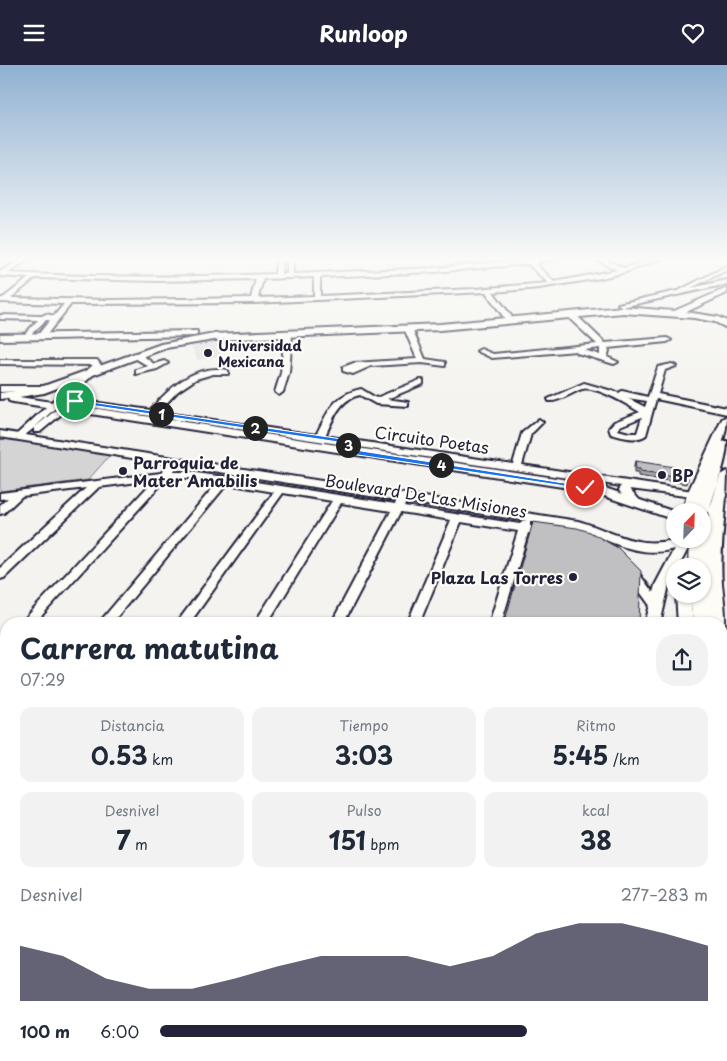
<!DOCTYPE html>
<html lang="es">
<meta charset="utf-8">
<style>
:root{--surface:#fff;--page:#f2f2f3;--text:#1f2937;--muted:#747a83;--accent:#22223b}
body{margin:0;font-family:"Playpen Sans",sans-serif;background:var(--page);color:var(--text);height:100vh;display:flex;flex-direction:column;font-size:19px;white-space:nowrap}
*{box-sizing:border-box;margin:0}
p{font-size:16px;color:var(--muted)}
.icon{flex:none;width:28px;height:28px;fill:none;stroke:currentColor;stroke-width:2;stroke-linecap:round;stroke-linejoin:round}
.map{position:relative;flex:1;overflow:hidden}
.details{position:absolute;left:0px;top:552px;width:728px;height:444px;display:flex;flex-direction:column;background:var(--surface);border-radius:20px 20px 0 0;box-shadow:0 1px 4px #0004}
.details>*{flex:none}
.needle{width:32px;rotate:23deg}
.controls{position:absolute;left:666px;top:438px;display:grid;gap:10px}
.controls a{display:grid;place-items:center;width:45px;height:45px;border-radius:50%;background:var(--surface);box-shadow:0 1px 4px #0004;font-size:25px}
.pin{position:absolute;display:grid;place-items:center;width:42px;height:42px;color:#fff;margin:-21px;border:2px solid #fff;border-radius:50%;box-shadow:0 1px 5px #0007}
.km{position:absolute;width:25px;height:25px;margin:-12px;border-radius:50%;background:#222;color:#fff;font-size:14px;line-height:25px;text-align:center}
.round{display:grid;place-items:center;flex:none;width:52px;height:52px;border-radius:20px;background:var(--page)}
.headline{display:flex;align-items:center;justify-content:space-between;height:85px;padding:0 20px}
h1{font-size:28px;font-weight:700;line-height:38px}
.figures{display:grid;grid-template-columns:repeat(3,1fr);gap:8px;height:85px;padding:5px 20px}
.figures div{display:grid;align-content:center;border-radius:12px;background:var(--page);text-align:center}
.figures b{font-size:25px;font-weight:700}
.figures small{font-size:14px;font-weight:400}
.figures p{font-size:14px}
.chart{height:140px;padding:10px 20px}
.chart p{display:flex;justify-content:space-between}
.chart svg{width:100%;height:90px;margin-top:5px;fill:var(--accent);opacity:.7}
ul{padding:0 20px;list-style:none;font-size:16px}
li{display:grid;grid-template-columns:80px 60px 1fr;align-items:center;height:38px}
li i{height:12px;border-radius:6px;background:var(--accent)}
header{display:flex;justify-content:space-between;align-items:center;height:65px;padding:0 20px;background:var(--accent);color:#fff;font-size:22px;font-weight:700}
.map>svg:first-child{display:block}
.built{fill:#e4e3e2}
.green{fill:#d5d4d5;stroke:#7c7b88}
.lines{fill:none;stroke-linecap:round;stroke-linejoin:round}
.minor-casing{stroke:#22223b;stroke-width:4}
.major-casing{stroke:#22223b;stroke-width:4}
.highway-casing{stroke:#22223b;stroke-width:4}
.minor{fill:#fdfcf7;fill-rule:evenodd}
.major{fill:#fdfcf7;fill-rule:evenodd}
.highway{fill:#fdfcf7;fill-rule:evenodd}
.wall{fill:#a5a4a7;stroke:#22223b}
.building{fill:#c0bfc2;stroke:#22223b}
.route{fill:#1a73e8;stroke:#fff}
.poi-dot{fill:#22223b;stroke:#fdfcf7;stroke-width:2}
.labels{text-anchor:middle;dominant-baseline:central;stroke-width:4.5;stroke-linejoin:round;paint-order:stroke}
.far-poi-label{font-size:14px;font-weight:bold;fill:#22223b;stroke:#fdfcf7;text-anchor:start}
.street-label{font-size:16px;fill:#22223b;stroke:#fdfcf7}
.poi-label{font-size:16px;font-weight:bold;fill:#22223b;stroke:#fdfcf7;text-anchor:start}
</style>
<header><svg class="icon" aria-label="menu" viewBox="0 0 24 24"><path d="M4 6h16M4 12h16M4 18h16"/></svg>Runloop<svg class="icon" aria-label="heart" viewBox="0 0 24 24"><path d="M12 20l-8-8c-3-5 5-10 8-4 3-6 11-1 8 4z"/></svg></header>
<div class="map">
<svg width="727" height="996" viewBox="0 0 727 996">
<rect width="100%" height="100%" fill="#f4f3ef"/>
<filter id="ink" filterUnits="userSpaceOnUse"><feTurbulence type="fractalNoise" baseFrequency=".02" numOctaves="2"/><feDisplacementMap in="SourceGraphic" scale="10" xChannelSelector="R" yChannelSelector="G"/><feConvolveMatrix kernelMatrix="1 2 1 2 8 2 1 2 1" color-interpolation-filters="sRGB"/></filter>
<g filter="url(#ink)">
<path class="built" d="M225 276 220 291 198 295 191 281Z"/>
<g class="green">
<path d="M8 373 111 389 88 415 0 426V375Z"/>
<path d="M0 722H6V990H665L664 996H0Z"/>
</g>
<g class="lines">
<g class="minor-casing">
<g id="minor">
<path d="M21 194H28L9 208C98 213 186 212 275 209L276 194H282L281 209H287V194H293V209L434 203 534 194H555L535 198 554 217 617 205 595 194H604L624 203 651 194H660L626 207 601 213 539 223 493 227 512 252 508 254H505L486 227 254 238 71 239 44 273H41L37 271 50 255H46L27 273 23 271 38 255 0 254V250L42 251 46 249 54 251 64 239 0 237V233H3L29 213 0 211V207ZM528 199 548 218 475 224 320 231V212L434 207ZM314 212V231L258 233 263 214ZM35 213 157 216 256 214 251 233 111 235 11 233Z"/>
<path d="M727 201V205L683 227 678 226Z"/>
<path d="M568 248H574L605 278 667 273 671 275 667 277 608 283 609 286 607 292 618 297 614 299 577 288 576 286 492 293 477 286 481 284 493 289 597 279 568 252ZM600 283V290L584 285Z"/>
<path d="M405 261 412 263 425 294 445 297V301L422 298 371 301 353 309 343 306V302L354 298 417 294 404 263Z"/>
<path d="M285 267 292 269 289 308 283 327 279 330 275 327 281 308Z"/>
<path d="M135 289H141L154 299 164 296 168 298 157 304 136 309V305L148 301 135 293Z"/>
<path d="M0 295H97L101 300 100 303 77 325 82 332 92 337 150 345C171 322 194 299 228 305V309H213L196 314 178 326 158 347 316 370C328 347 333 330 361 324L376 333 420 315H423V319L387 334 408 337V341L376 339 360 330C339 334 333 355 325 371L513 399 522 368 539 354 543 357 531 369 522 400 693 426 698 429 693 432 630 424 641 437 636 440 632 439 620 427 619 425 621 421 90 342 79 337 70 342 40 367H34V363L19 375 14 372 16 370 58 331 70 327 69 325 73 318 93 300 0 299ZM73 331 74 333 64 338 34 363 64 335Z"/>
<path d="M672 299 676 301 665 305 658 329 727 343V349L656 334 646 370C636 377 622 372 611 369L609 363 614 357 640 347C628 340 595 320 582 324 572 327 560 337 549 336L548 334 584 318 619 328 622 326 648 332 658 302ZM627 333 647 336 645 342ZM642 352 637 368H629L618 365 620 361Z"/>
<path d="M0 321H50L54 323 50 325 0 327Z"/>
<path d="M175 395 180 398 172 407H189L225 412 395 439 397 435 401 434 406 437 404 441 520 459 522 456H530V461L550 464 551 467 546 471 528 468 501 559H489L518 466 461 457 419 559H407L451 455 401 447 343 559H331L391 446 341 438 267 559H254L332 436 283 428 189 559H176L274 427 227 419 111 559H98L217 418 189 413H167L34 559H20L154 415 99 422 4 513 0 514V503L86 423 22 431 4 448 0 449V440L8 433 0 434V428L161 408 172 396Z"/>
<path d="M631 502 635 503 659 536 661 539 659 542H651L627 509 625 506 627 503Z"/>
<path d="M6 575V588L0 591V578Z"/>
<path d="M6 668V684L0 687V671Z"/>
</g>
</g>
<g class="major-casing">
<g id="major">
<path d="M727 215V219L622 242 618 239Z"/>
<path d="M727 223V228L686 247 718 252 727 256V263L715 257 694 253 623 248 440 265 214 275 166 283 44 328 19 332 569 415 605 423 675 447V455L598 429 569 423 13 337 9 336 8 333 0 334V328L38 323 161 279 214 269 440 259 623 242 674 246Z"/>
<path d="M197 266V270L194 271 0 275V269Z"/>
<path d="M727 351C727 384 703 414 695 446H683L687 429 722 354Z"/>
<path d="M0 366 578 456C600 462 622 475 644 477 660 479 675 474 690 474L692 476 679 501H675V508L669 520 660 559H645L655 520 674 484C639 494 609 475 577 464L0 372Z"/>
<path d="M676 529H690L693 559H678Z"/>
<rect x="0" y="692" width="6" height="16"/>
<path d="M0 710 6 711V728H0Z"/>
</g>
</g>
<g class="highway-casing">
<g id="highway">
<path d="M727 376C727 399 715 421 710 444L720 410 727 406C727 444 719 480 722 519 723 530 727 555 724 564L727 565V610L721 608V559H693L690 529H702V524L706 528 705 502 702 505V501H689L690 474H702V470L706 474 709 446 702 451V446H695C700 422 708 398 722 377Z"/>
<path d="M721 677 727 679V731L721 733Z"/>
<path d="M689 990H717L716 996H688Z"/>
</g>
</g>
<use href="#minor" class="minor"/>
<use href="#major" class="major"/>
<use href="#highway" class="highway"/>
</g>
<path class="wall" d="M635 396 688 414 687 419 638 411V408H634V400Z"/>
<g class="building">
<path d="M635 396 687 404 688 414 640 407V404H636Z"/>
<path d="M533 457 577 463 590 467 618 483 641 506 639 559H504Z"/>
</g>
</g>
<linearGradient id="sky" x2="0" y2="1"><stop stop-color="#90b1d2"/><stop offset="0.58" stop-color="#fafaf8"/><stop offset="1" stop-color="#fafaf8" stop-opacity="0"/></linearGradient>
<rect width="727" height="334" fill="url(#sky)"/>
<path class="route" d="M79 332 91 337 349 375 352 377 349 384 589 422 585 424 345 388 342 386 345 378 90 340 72 336Z"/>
<g class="poi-dot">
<circle cx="208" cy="288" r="5"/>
<circle cx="123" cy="406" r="5"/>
<circle cx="662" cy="410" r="5"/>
<circle cx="573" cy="512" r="5"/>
</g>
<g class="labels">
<g class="far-poi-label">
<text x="218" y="280">Universidad<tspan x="218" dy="16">Mexicana</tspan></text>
</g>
<g class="street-label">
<text transform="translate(432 374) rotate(8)">Circuito Poetas</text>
<text transform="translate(426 430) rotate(9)">Boulevard De Las Misiones</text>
</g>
<g class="poi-label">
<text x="133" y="397">Parroquia de<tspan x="133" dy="18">Mater Amabilis</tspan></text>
<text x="672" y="410">BP</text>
<text x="563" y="512" text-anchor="end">Plaza Las Torres</text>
</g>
</g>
</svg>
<div class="controls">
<a><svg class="needle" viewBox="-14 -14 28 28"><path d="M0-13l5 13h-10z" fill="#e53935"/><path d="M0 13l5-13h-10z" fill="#747a83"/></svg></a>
<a><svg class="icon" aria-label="layers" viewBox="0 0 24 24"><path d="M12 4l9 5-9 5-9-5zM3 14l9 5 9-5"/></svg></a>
</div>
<div class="pin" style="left:75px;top:336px;background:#1e9e55"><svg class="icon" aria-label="arrive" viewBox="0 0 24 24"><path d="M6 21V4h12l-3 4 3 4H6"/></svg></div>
<div class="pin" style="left:585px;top:422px;background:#d93025"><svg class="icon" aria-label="check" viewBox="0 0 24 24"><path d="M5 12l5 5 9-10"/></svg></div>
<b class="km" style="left:161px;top:349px">1</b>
<b class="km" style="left:255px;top:363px">2</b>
<b class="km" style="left:348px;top:380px">3</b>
<b class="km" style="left:441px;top:400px">4</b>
<section class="details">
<div class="headline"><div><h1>Carrera matutina</h1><p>07:29</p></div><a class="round"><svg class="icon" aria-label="share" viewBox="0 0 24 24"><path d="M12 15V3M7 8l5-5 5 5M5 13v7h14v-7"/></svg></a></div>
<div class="figures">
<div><p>Distancia</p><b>0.53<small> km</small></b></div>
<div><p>Tiempo</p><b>3:03</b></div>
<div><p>Ritmo</p><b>5:45<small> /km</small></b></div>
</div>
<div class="figures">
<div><p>Desnivel</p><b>7<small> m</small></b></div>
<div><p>Pulso</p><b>151<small> bpm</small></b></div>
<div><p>kcal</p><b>38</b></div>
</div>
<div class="chart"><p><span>Desnivel</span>277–283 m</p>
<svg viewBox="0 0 160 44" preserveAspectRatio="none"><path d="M0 44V17L10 22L20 33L30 38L40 38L50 33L60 27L70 22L80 22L90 22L100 27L110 22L120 11L130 6L140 6L150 11L160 17V44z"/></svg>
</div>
<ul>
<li><b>100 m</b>6:00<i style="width:67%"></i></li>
</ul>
</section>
</div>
